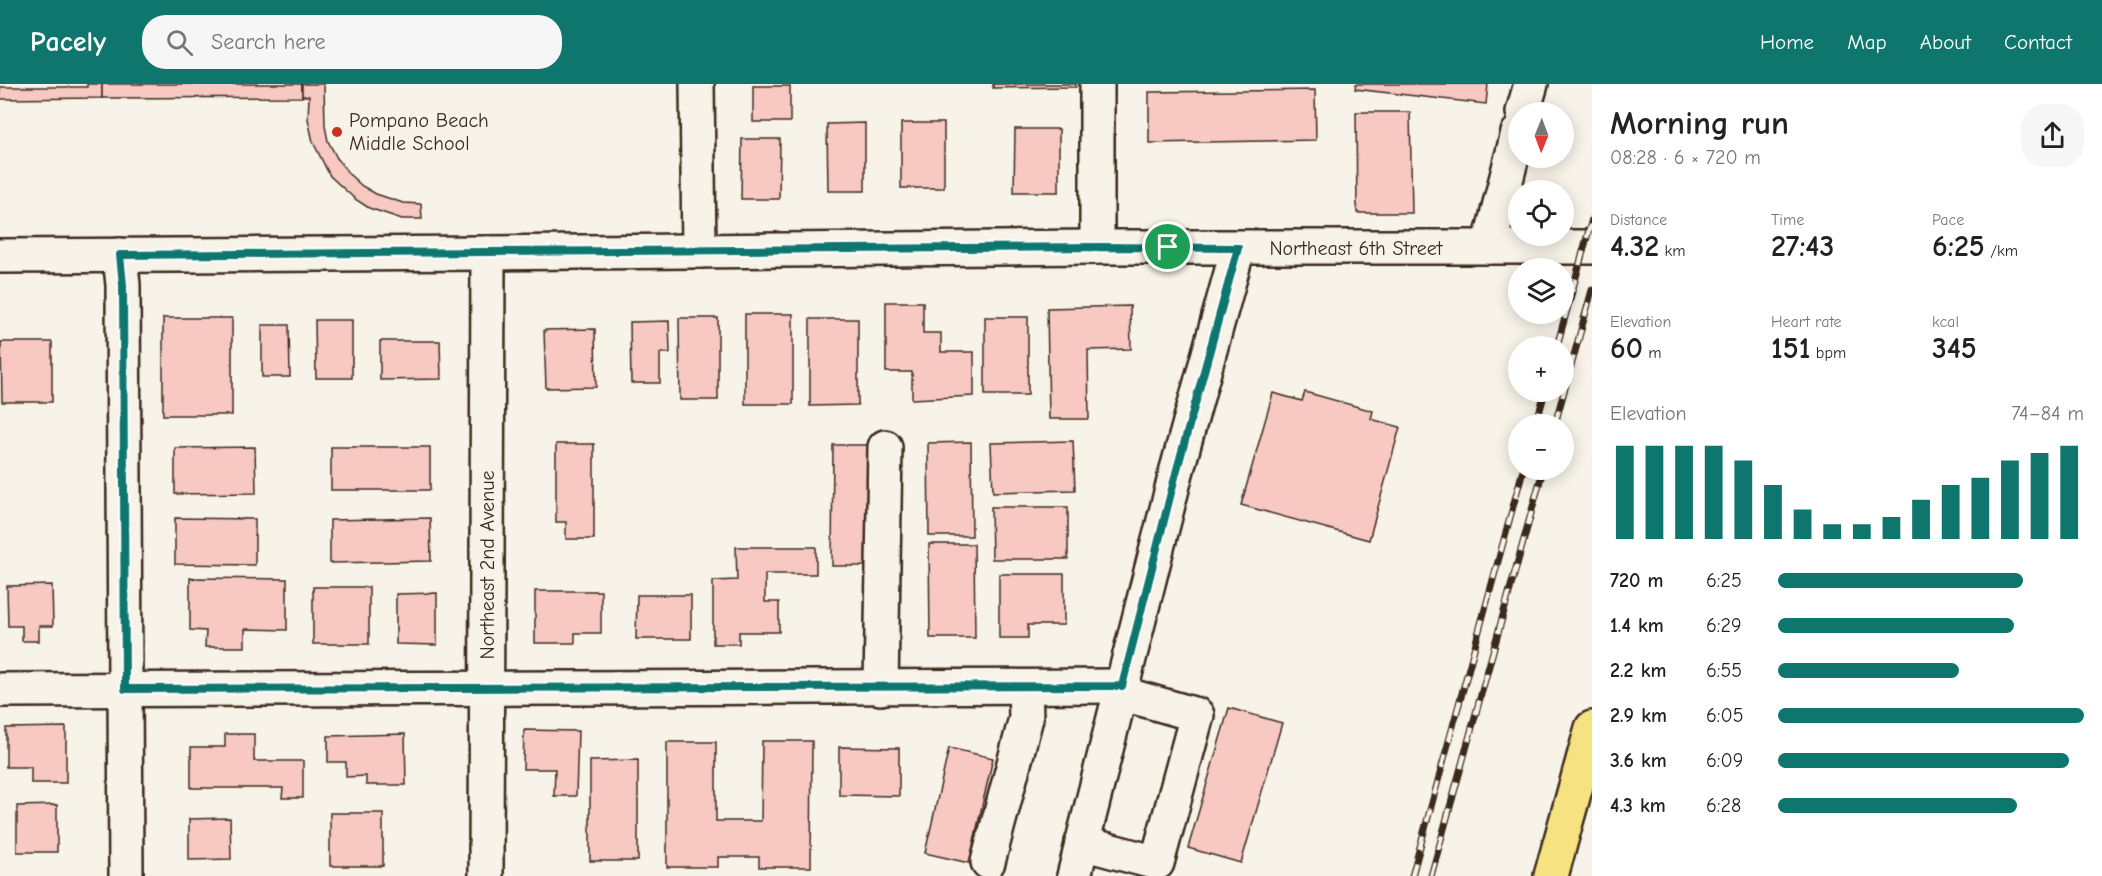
<!DOCTYPE html>
<meta charset="utf-8">
<style>
:root{--surface:#fff;--page:#f6f6f6;--text:#222;--muted:#767676;--accent:#0f766e}
body{margin:0;font-family:"Comic Neue",sans-serif;background:var(--page);color:var(--text);height:100vh;display:flex;flex-direction:column;font-size:22px;white-space:nowrap}
*{box-sizing:border-box;margin:0}
p{font-size:20px;color:var(--muted)}
.icon{flex:none;width:33px;height:33px;fill:none;stroke:currentColor;stroke-width:2;stroke-linecap:round;stroke-linejoin:round}
.map{position:relative;flex:1;overflow:hidden}
.details{display:flex;flex-direction:column;background:var(--surface);width:510px}
.details>*{flex:none}
.needle{width:39px;rotate:181deg}
.fabs{position:absolute;left:1508px;top:18px;display:grid;gap:12px}
.fabs a{display:grid;place-items:center;width:66px;height:66px;border-radius:50%;background:var(--surface);box-shadow:0 3px 15px #0003;font-size:30px}
.pin{position:absolute;display:grid;place-items:center;width:51px;height:51px;color:#fff;margin:-26px;border:3px solid #fff;border-radius:50%;box-shadow:0 2px 6px #0007}
.round{display:grid;place-items:center;flex:none;width:63px;height:63px;border-radius:24px;background:var(--page)}
.overview{display:flex;align-items:center;justify-content:space-between;height:102px;padding:0 18px}
h1{font-size:33px;font-weight:700;line-height:45px}
.metrics{display:grid;grid-template-columns:repeat(3,1fr);gap:9px;height:102px;padding:6px 18px}
.metrics div{display:grid;align-content:center}
.metrics b{font-size:30px;font-weight:700}
.metrics small{font-size:16px;font-weight:400}
.metrics p{font-size:16px}
.chart{height:168px;padding:12px 18px}
.chart p{display:flex;justify-content:space-between}
.chart svg{width:100%;height:108px;margin-top:6px;stroke:var(--accent);stroke-width:6}
ul{padding:0 18px;list-style:none;font-size:20px}
li{display:grid;grid-template-columns:96px 72px 1fr;align-items:center;height:45px}
li i{height:15px;border-radius:8px;background:var(--accent)}
header{display:flex;align-items:center;gap:36px;box-sizing:border-box;height:84px;padding:0 30px;background:var(--accent);color:#fff}
header strong{font-size:28px}
nav{display:flex;gap:33px;margin-inline-start:auto;font-size:21px}
.search{width:420px;height:54px;background:var(--page);display:flex;align-items:center;gap:15px;box-sizing:border-box;padding:0 21px;border-radius:24px;color:var(--muted);font-size:22px}
main{display:flex;flex:1;min-height:0}
.map>svg:first-child{display:block}
.building{fill:#f8c8c3;stroke:#3b2a1e;stroke-width:1.5}
.lines{fill:none;stroke-linecap:round;stroke-linejoin:round}
.minor-casing{stroke:#3b2a1e;stroke-width:38}
.major-casing{stroke:#3b2a1e;stroke-width:38}
.minor{stroke:#f7f3e8;stroke-width:33}
.major{stroke:#f6e281;stroke-width:33}
.rail-casing{stroke:#3b2a1e;stroke-width:7}
.rail{stroke:#f7f3e8;stroke-width:4.5;stroke-dasharray:14;stroke-linecap:butt}
.route-casing{stroke:#fff;stroke-width:12}
.route{stroke:#0f766e;stroke-width:8}
.poi-dot{fill:#c8321e;stroke:#f7f3e8;stroke-width:2}
.labels{text-anchor:middle;dominant-baseline:central;stroke-width:5;stroke-linejoin:round;paint-order:stroke}
.poi-label{font-size:20px;fill:#3b2a1e;stroke:#f7f3e8;text-anchor:start}
.street-label{font-size:20px;fill:#3b2a1e;stroke:#f7f3e8}
</style>
<header>
<strong>Pacely</strong>
<div class="search"><svg class="icon" aria-label="search" viewBox="0 0 24 24"><circle cx="10" cy="10" r="6"/><path d="M15 15l6 6"/></svg>Search here</div>
<nav><a>Home</a><a>Map</a><a>About</a><a>Contact</a></nav>
</header>
<main>
<div class="map">
<svg width="1592" height="792" viewBox="0 0 1592 792">
<rect width="100%" height="100%" fill="#f7f3e8"/>
<filter id="ink" filterUnits="userSpaceOnUse"><feTurbulence type="fractalNoise" baseFrequency=".0167" numOctaves="2"/><feDisplacementMap in="SourceGraphic" scale="12" xChannelSelector="R" yChannelSelector="G"/><feConvolveMatrix kernelMatrix="1 2 1 2 8 2 1 2 1" color-interpolation-filters="sRGB"/></filter>
<g filter="url(#ink)">
<g class="building">
<path d="M87 0H102V14L0 15V3H87Z"/>
<path d="M102 0H302V13L102 14Z"/>
<path d="M302 0H324L325 42 328 57 337 74 350 91 362 102 376 110 403 119 421 120 422 135H402L369 124 355 115 330 92 313 58 308 35 309 12H302Z"/>
<path d="M993 0H1076V3L993 4Z"/>
<path d="M1356 0H1488L1486 20 1355 5Z"/>
<rect x="753" y="2" width="37" height="36"/>
<path d="M1315 6 1316 56 1149 59V8Z"/>
<path d="M1356 28H1410L1412 129H1357Z"/>
<path d="M865 39V107H828L827 40Z"/>
<rect x="901" y="39" width="43" height="65"/>
<path d="M1015 45H1059V108H1014Z"/>
<path d="M742 55H780L779 115H741Z"/>
<path d="M886 218H923V249H941V268H974V312L912 315V288H886Z"/>
<path d="M1130 222 1131 265 1088 266 1089 335H1049L1047 224Z"/>
<rect x="745" y="230" width="48" height="90"/>
<rect x="985" y="233" width="43" height="78"/>
<rect x="163" y="234" width="69" height="97"/>
<path d="M679 234H718V316H680Z"/>
<path d="M810 235H858V321L810 322Z"/>
<path d="M315 236H352V294H316Z"/>
<path d="M669 237 670 269H660V299H631L630 238Z"/>
<path d="M262 241H289L290 293H262Z"/>
<path d="M595 245 596 303 546 304 544 246Z"/>
<path d="M380 257H440L441 295 380 296Z"/>
<path d="M1 258H52V318H2Z"/>
<path d="M1305 308 1373 327 1371 335 1400 343 1369 456 1241 421 1273 309 1302 317Z"/>
<path d="M1073 357 1075 406 993 408 991 359Z"/>
<path d="M971 358 972 452H929L928 359Z"/>
<path d="M556 360H594V455H566V438H556Z"/>
<path d="M833 361H874L873 482H832Z"/>
<path d="M255 363 256 409 175 410V364Z"/>
<rect x="331" y="363" width="99" height="43"/>
<path d="M991 423H1068V475H992Z"/>
<path d="M175 434 255 435V481L175 480Z"/>
<path d="M430 434 431 477 330 479V436Z"/>
<path d="M929 460H974L975 554H930Z"/>
<path d="M736 463H816V490H765V518H779V548H739V560H713V497L737 496Z"/>
<path d="M999 490H1064V541H1028V554H999Z"/>
<path d="M190 494 287 495V546L245 545V563H205L206 547 190 546Z"/>
<path d="M52 501 53 542H39V557H22V542H8L7 502Z"/>
<rect x="313" y="503" width="56" height="57"/>
<path d="M535 507H601V549H575V559H535Z"/>
<path d="M437 509V561L396 560V510Z"/>
<path d="M637 511H691V555H636Z"/>
<path d="M1229 624 1282 639 1241 779 1188 764Z"/>
<path d="M66 643V699H31V683H6V644Z"/>
<path d="M524 646 578 647 576 712H554L555 685H523Z"/>
<path d="M225 650H254V677H303V714H282L283 704H191V663H225Z"/>
<path d="M405 650 406 701H366V692L346 693V678H328V652Z"/>
<path d="M762 657H812L811 783H759V773H718V783H667V658H716V737H761Z"/>
<path d="M839 663 899 664V712L839 711Z"/>
<path d="M949 664 993 674 969 779 925 769Z"/>
<path d="M638 676V777H590V677Z"/>
<path d="M57 721V768H17V722Z"/>
<rect x="330" y="729" width="53" height="53"/>
<path d="M230 734 231 775 189 776V735Z"/>
</g>
<g class="lines">
<g class="minor-casing">
<g id="minor">
<path d="M697 0 699 167"/>
<path d="M1097 0V163"/>
<path d="M1523 28 1531 0"/>
<path d="M1489 163 1518 49"/>
<path d="M120 171 123 201 126 792"/>
<path d="M0 172 488 169 1097 163H1592"/>
<path d="M881 604 885 363"/>
<path d="M0 606 1122 602"/>
<path d="M1082 759 1157 779 1197 631 1120 609"/>
<path d="M988 778 1026 634 1025 603"/>
<path d="M486 792 488 169"/>
<path d="M1074 792 1176 389 1238 164"/>
</g>
</g>
<g class="major-casing">
<path id="major" d="M1551 792 1592 644"/>
</g>
<use href="#minor" class="minor"/>
<use href="#major" class="major"/>
<g class="rail-casing">
<g id="rail">
<path d="M1557 262 1592 135"/>
<path d="M1536 340 1545 308"/>
<path d="M1555 340 1592 206"/>
<path d="M1412 792 1523 386"/>
<path d="M1431 792 1543 386"/>
</g>
</g>
<use href="#rail" class="rail"/>
</g>
</g>
<g class="lines" filter="url(#ink)">
<g class="route-casing">
<path id="route" d="M1097 163 1238 164 1176 389 1122 602 125 605 123 201 120 171Z"/>
</g>
<use href="#route" class="route"/>
</g>
<circle class="poi-dot" cx="337" cy="48" r="6"/>
<g class="labels">
<g class="poi-label">
<text x="349" y="36">Pompano Beach<tspan x="349" dy="23">Middle School</tspan></text>
</g>
<g class="street-label">
<text x="1356" y="164">Northeast 6th Street</text>
<text transform="translate(487 481) rotate(-90)">Northeast 2nd Avenue</text>
</g>
</g>
</svg>
<div class="fabs">
<a><svg class="needle" viewBox="-14 -14 28 28"><path d="M0-13l5 13h-10z" fill="#e53935"/><path d="M0 13l5-13h-10z" fill="#767676"/></svg></a>
<a><svg class="icon" aria-label="locate" viewBox="0 0 24 24"><circle cx="12" cy="12" r="6"/><path d="M12 2v4M12 18v4M2 12h4M18 12h4"/></svg></a>
<a><svg class="icon" aria-label="layers" viewBox="0 0 24 24"><path d="M12 4l9 5-9 5-9-5zM3 14l9 5 9-5"/></svg></a>
<a>+</a>
<a>−</a>
</div>
<div class="pin" style="left:1168px;top:163px;background:#1e9e55"><svg class="icon" aria-label="arrive" viewBox="0 0 24 24"><path d="M6 21V4h12l-3 4 3 4H6"/></svg></div>
</div>
<section class="details">
<div class="overview"><div><h1>Morning run</h1><p>08:28 · 6 × 720 m</p></div><a class="round"><svg class="icon" aria-label="share" viewBox="0 0 24 24"><path d="M12 15V3M7 8l5-5 5 5M5 13v7h14v-7"/></svg></a></div>
<div class="metrics">
<div><p>Distance</p><b>4.32<small> km</small></b></div>
<div><p>Time</p><b>27:43</b></div>
<div><p>Pace</p><b>6:25<small> /km</small></b></div>
</div>
<div class="metrics">
<div><p>Elevation</p><b>60<small> m</small></b></div>
<div><p>Heart rate</p><b>151<small> bpm</small></b></div>
<div><p>kcal</p><b>345</b></div>
</div>
<div class="chart"><p><span>Elevation</span>74–84 m</p>
<svg viewBox="0 0 160 44" preserveAspectRatio="none"><path d="M5 44V6M15 44V6M25 44V6M35 44V6M45 44V12M55 44V22M65 44V32M75 44V38M85 44V38M95 44V35M105 44V28M115 44V22M125 44V19M135 44V12M145 44V9M155 44V6"/></svg>
</div>
<ul>
<li><b>720 m</b>6:25<i style="width:80%"></i></li>
<li><b>1.4 km</b>6:29<i style="width:77%"></i></li>
<li><b>2.2 km</b>6:55<i style="width:59%"></i></li>
<li><b>2.9 km</b>6:05<i style="width:100%"></i></li>
<li><b>3.6 km</b>6:09<i style="width:95%"></i></li>
<li><b>4.3 km</b>6:28<i style="width:78%"></i></li>
</ul>
</section>
</main>
